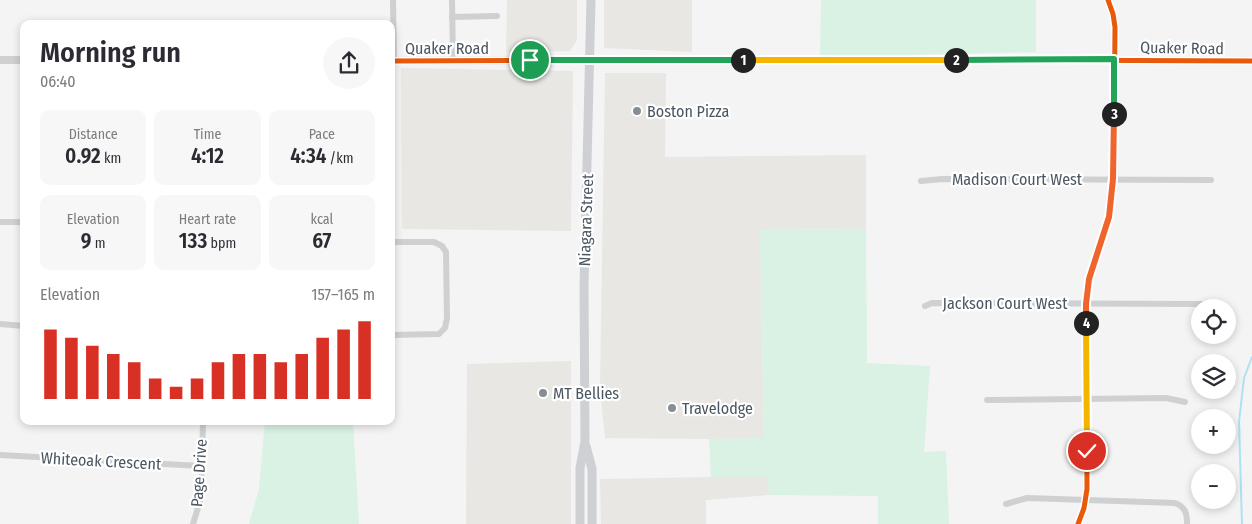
<!DOCTYPE html>
<meta charset="utf-8">
<style>
:root{--surface:#fff;--page:#f7f7f7;--text:#2b2b33;--muted:#7c7c81;--accent:#d93025}
body{margin:0;font-family:"Fira Sans Condensed",sans-serif;background:var(--page);color:var(--text);height:100vh;display:flex;flex-direction:column;font-size:19px;white-space:nowrap}
*{box-sizing:border-box;margin:0}
p{font-size:16px;color:var(--muted)}
.icon{flex:none;width:28px;height:28px;fill:none;stroke:currentColor;stroke-width:2;stroke-linecap:round;stroke-linejoin:round}
.map{position:relative;flex:1;overflow:hidden}
.sheet{position:absolute;left:20px;top:20px;width:375px;height:405px;display:flex;flex-direction:column;background:var(--surface);border-radius:10px;box-shadow:0 2px 8px #0003}
.sheet>*{flex:none}
.buttons{position:absolute;left:1191px;top:299px;display:grid;gap:10px}
.buttons a{display:grid;place-items:center;width:45px;height:45px;border-radius:50%;background:var(--surface);box-shadow:0 2px 8px #0003;font-size:25px}
.pin{position:absolute;display:grid;place-items:center;width:42px;height:42px;color:#fff;margin:-21px;border:2px solid #fff;border-radius:50%;box-shadow:0 1px 5px #0007}
.km{position:absolute;width:25px;height:25px;margin:-12px;border-radius:50%;background:#222;color:#fff;font-size:14px;line-height:25px;text-align:center}
.round{display:grid;place-items:center;flex:none;width:52px;height:52px;border-radius:26px;background:var(--page)}
.headline{display:flex;align-items:center;justify-content:space-between;height:85px;padding:0 20px}
h1{font-size:28px;font-weight:600;line-height:38px}
.stats{display:grid;grid-template-columns:repeat(3,1fr);gap:8px;height:85px;padding:5px 20px}
.stats div{display:grid;align-content:center;border-radius:10px;background:var(--page);text-align:center}
.stats b{font-size:21px;font-weight:600}
.stats small{font-size:14px;font-weight:400}
.stats p{font-size:14px}
.chart{height:140px;padding:10px 20px}
.chart p{display:flex;justify-content:space-between}
.chart svg{width:100%;height:90px;margin-top:5px;stroke:var(--accent);stroke-width:6}
.map>svg:first-child{display:block}
.commercial{fill:#e8e7e3}
.green{fill:#d9f2e3}
.lines{fill:none;stroke-linecap:round;stroke-linejoin:round}
.stream{stroke:#aee2f0;stroke-width:2}
.minor{stroke:#ced0d2;stroke-width:6}
.tertiary{stroke:#ced0d2;stroke-width:8}
.secondary{stroke:#ced0d4;stroke-width:9}
.cycleway-casing{stroke:#fff;stroke-width:8}
.cycleway{stroke:#e8590c;stroke-width:5}
.split-1-casing{stroke:#fff;stroke-width:10}
.split-2-casing{stroke:#fff;stroke-width:10}
.split-3-casing{stroke:#fff;stroke-width:10}
.split-4-casing{stroke:#fff;stroke-width:10}
.split-5-casing{stroke:#fff;stroke-width:10}
.split-1{stroke:#22a559;stroke-width:6}
.split-2{stroke:#f5b400;stroke-width:6}
.split-3{stroke:#22a559;stroke-width:6}
.split-4{stroke:#f0652b;stroke-width:6}
.split-5{stroke:#f5b400;stroke-width:6}
.poi-dot{fill:#868d94;stroke:#fff;stroke-width:2}
.labels{text-anchor:middle;dominant-baseline:central;stroke-width:4.5;stroke-linejoin:round;paint-order:stroke}
.street-label{font-size:16px;fill:#4a5661;stroke:#fff}
.poi-label{font-size:16px;fill:#4a5661;stroke:#fff;text-anchor:start}
</style>
<div class="map">
<svg width="1252" height="524" viewBox="0 0 1252 524">
<rect width="100%" height="100%" fill="#f4f4f4"/>
<g class="commercial">
<path d="M507 0H577V40L570 51 506 52Z"/>
<path d="M604 0H692V52L604 48Z"/>
<path d="M401 68 573 71 571 231 402 229Z"/>
<path d="M605 73H666L665 157 866 155V229L760 230 764 438 709 439 605 438 600 388Z"/>
<path d="M571 361V524H466L467 364Z"/>
<path d="M711 477H768L769 495 706 500V524H601L600 479Z"/>
</g>
<g class="green">
<path d="M821 0H1036V52L820 57Z"/>
<path d="M866 229 867 363 930 366 924 452 946 451 949 524H878V496L769 495 767 477H711L709 439 764 438 760 230Z"/>
<path d="M265 421H353L359 524H249L259 489Z"/>
</g>
<g class="lines">
<path class="stream" d="M1242 524 1239 422 1244 378 1252 357"/>
<g class="minor">
<path d="M393 0 394 61"/>
<path d="M452 0 453 60"/>
<path d="M452 17 497 16"/>
<path d="M590 60 1252 61"/>
<path d="M921 181 942 179 1211 180"/>
<path d="M0 222H24"/>
<path d="M391 242H434L442 246 446 252 447 318 445 328 439 334 391 335"/>
<path d="M925 306 932 303 1201 304"/>
<path d="M0 324 24 326"/>
<path d="M987 400 1166 398 1185 402"/>
<path d="M0 455 201 466"/>
<path d="M1006 504 1027 498 1175 503C1186 507 1187 514 1187 524"/>
<path d="M193 524 201 498 203 421"/>
<path d="M1078 524 1084 508 1087 489 1086 303 1089 279 1109 217 1114 150 1115 27 1113 14 1108 0"/>
</g>
<g class="tertiary">
<path d="M0 60H24"/>
<path d="M391 61 590 60"/>
</g>
<g class="secondary">
<path d="M586 446 592 469V524"/>
<path d="M580 524V468L585 441 584 286 591 0"/>
</g>
<g class="cycleway-casing">
<g id="cycleway">
<path d="M391 61 820 59 1252 61"/>
<path d="M1078 524 1084 508 1087 489 1086 303 1089 279 1109 217 1114 150 1115 27 1113 14 1108 0"/>
</g>
</g>
<use href="#cycleway" class="cycleway"/>
</g>
<g class="lines">
<g class="split-1-casing">
<path id="split-1" d="M530 60H743"/>
</g>
<g class="split-2-casing">
<path id="split-2" d="M743 60H956"/>
</g>
<g class="split-3-casing">
<path id="split-3" d="M956 60 1114 59V114"/>
</g>
<g class="split-4-casing">
<path id="split-4" d="M1086 323V304L1089 279 1109 217 1113 179 1114 114"/>
</g>
<g class="split-5-casing">
<path id="split-5" d="M1086 323 1087 451"/>
</g>
<use href="#split-1" class="split-1"/>
<use href="#split-2" class="split-2"/>
<use href="#split-3" class="split-3"/>
<use href="#split-4" class="split-4"/>
<use href="#split-5" class="split-5"/>
</g>
<g class="poi-dot">
<circle cx="637" cy="111" r="5"/>
<circle cx="543" cy="393" r="5"/>
<circle cx="672" cy="408" r="5"/>
</g>
<g class="labels">
<g class="street-label">
<text x="447" y="48">Quaker Road</text>
<text transform="translate(1182 48) rotate(1)">Quaker Road</text>
<text x="1017" y="179">Madison Court West</text>
<text transform="translate(586 220) rotate(-88)">Niagara Street</text>
<text x="1005" y="303">Jackson Court West</text>
<text transform="translate(101 461) rotate(3)">Whiteoak Crescent</text>
<text transform="translate(199 473) rotate(-86)">Page Drive</text>
</g>
<g class="poi-label">
<text x="647" y="111">Boston Pizza</text>
<text x="553" y="393">MT Bellies</text>
<text x="682" y="408">Travelodge</text>
</g>
</g>
</svg>
<div class="buttons">
<a><svg class="icon" aria-label="locate" viewBox="0 0 24 24"><circle cx="12" cy="12" r="6"/><path d="M12 2v4M12 18v4M2 12h4M18 12h4"/></svg></a>
<a><svg class="icon" aria-label="layers" viewBox="0 0 24 24"><path d="M12 4l9 5-9 5-9-5zM3 14l9 5 9-5"/></svg></a>
<a>+</a>
<a>−</a>
</div>
<div class="pin" style="left:530px;top:60px;background:#1e9e55"><svg class="icon" aria-label="arrive" viewBox="0 0 24 24"><path d="M6 21V4h12l-3 4 3 4H6"/></svg></div>
<div class="pin" style="left:1087px;top:451px;background:#d93025"><svg class="icon" aria-label="check" viewBox="0 0 24 24"><path d="M5 12l5 5 9-10"/></svg></div>
<b class="km" style="left:743px;top:60px">1</b>
<b class="km" style="left:956px;top:60px">2</b>
<b class="km" style="left:1114px;top:114px">3</b>
<b class="km" style="left:1086px;top:323px">4</b>
<section class="sheet">
<div class="headline"><div><h1>Morning run</h1><p>06:40</p></div><a class="round"><svg class="icon" aria-label="share" viewBox="0 0 24 24"><path d="M12 15V3M7 8l5-5 5 5M5 13v7h14v-7"/></svg></a></div>
<div class="stats">
<div><p>Distance</p><b>0.92<small> km</small></b></div>
<div><p>Time</p><b>4:12</b></div>
<div><p>Pace</p><b>4:34<small> /km</small></b></div>
</div>
<div class="stats">
<div><p>Elevation</p><b>9<small> m</small></b></div>
<div><p>Heart rate</p><b>133<small> bpm</small></b></div>
<div><p>kcal</p><b>67</b></div>
</div>
<div class="chart"><p><span>Elevation</span>157–165 m</p>
<svg viewBox="0 0 160 44" preserveAspectRatio="none"><path d="M5 44V10M15 44V14M25 44V18M35 44V22M45 44V26M55 44V34M65 44V38M75 44V34M85 44V26M95 44V22M105 44V22M115 44V26M125 44V22M135 44V14M145 44V10M155 44V6"/></svg>
</div>
</section>
</div>
